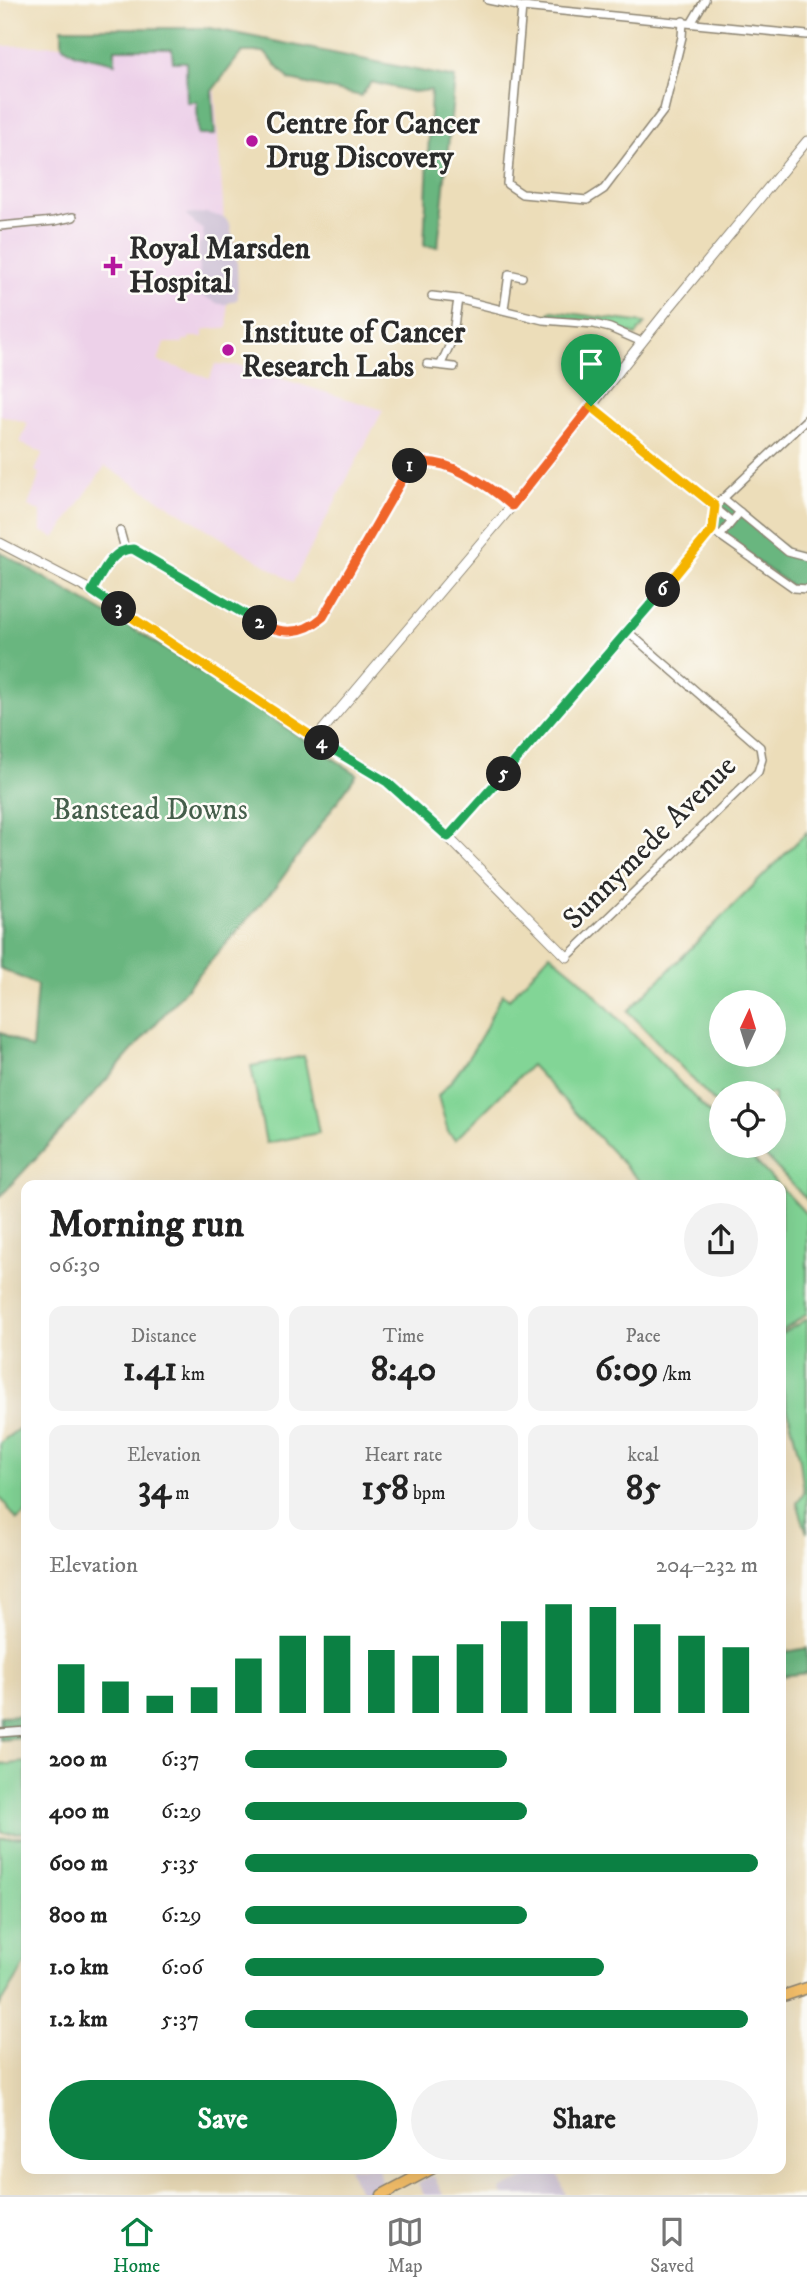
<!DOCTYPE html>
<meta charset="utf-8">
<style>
:root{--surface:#fff;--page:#f2f2f2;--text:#222;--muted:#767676;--line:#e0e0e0;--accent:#0b8043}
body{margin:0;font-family:"IM FELL DW Pica",serif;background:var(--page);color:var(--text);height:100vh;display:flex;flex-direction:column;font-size:26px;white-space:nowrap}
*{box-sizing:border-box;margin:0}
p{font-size:23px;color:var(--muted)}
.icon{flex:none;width:38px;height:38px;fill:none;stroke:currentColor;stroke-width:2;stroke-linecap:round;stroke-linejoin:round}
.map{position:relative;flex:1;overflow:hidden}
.side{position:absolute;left:21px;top:1180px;width:765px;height:994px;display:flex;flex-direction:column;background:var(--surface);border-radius:14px;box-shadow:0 7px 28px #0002}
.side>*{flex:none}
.needle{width:46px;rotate:4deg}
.controls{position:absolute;left:709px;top:990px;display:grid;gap:14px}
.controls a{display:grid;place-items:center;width:77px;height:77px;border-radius:50%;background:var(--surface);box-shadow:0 7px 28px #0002;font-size:35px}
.pin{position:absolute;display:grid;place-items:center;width:60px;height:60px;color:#fff;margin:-72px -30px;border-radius:50% 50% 50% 0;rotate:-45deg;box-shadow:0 0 7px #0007}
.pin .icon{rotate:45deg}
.km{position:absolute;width:35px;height:35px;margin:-18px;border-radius:50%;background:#222;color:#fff;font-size:19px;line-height:35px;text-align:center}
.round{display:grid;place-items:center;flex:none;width:74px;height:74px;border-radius:37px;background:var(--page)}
.headline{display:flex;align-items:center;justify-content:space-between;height:119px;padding:0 28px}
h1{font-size:38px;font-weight:700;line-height:52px}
.figures{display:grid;grid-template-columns:repeat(3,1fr);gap:10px;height:119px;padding:7px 28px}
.figures div{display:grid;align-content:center;border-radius:14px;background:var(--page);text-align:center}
.figures b{font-size:35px;font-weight:700}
.figures small{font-size:19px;font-weight:400}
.figures p{font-size:19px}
.chart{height:196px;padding:14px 28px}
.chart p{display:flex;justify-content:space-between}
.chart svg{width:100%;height:126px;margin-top:7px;stroke:var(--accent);stroke-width:6}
.action{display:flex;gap:14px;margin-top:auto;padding:14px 28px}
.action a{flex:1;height:80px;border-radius:42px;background:var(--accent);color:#fff;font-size:28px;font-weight:700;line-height:80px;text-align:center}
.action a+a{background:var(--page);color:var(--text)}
ul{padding:0 28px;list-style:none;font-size:23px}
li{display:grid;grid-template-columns:112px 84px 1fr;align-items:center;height:52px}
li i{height:18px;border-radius:9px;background:var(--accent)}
.menu{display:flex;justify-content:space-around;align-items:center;height:98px;border-top:2px solid var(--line);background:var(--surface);font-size:19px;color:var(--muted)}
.menu a{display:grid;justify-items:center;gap:4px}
.menu .on{color:var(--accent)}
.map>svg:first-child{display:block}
.built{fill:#edd1e9}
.industrial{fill:#ccbfd4}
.green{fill:#82d596;stroke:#568060;stroke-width:2;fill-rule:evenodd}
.forest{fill:#69b67f;stroke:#4a7055;stroke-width:2}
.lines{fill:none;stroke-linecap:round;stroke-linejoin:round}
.minor-casing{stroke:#8c8472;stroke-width:10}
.tertiary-casing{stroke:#8c8472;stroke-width:11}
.primary-casing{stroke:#8c8472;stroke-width:13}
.minor{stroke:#fff;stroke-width:7}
.tertiary{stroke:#fff;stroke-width:9}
.primary{stroke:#f6c06b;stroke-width:10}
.split-1-casing{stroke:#fff;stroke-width:14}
.split-2-casing{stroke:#fff;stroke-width:14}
.split-3-casing{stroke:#fff;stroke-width:14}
.split-4-casing{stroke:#fff;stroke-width:14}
.split-5-casing{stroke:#fff;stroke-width:14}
.split-6-casing{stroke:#fff;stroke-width:14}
.split-7-casing{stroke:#fff;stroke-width:14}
.split-1{stroke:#f0652b;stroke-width:9}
.split-2{stroke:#f0652b;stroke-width:9}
.split-3{stroke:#22a559;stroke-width:9}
.split-4{stroke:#f5b400;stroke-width:9}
.split-5{stroke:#22a559;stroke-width:9}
.split-6{stroke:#22a559;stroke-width:9}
.split-7{stroke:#f5b400;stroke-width:9}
.poi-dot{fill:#b5179e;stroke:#fdfcf7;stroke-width:2.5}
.labels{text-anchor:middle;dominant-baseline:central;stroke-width:5;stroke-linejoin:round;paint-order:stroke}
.poi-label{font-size:30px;font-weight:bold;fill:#2b2b2b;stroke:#fdfcf7;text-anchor:start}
.park-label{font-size:30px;fill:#455e4b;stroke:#fdfcf7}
.street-label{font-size:30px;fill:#2b2b2b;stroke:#fdfcf7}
</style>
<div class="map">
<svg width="807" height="2195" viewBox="0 0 807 2195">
<rect width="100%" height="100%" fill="#fdfcf7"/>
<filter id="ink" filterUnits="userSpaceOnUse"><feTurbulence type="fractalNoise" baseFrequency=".0143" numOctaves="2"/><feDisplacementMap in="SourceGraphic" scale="14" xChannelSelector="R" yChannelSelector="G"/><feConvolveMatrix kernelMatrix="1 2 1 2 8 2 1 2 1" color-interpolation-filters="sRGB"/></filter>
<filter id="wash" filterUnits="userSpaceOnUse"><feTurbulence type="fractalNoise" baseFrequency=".00686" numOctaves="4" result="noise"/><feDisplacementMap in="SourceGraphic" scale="28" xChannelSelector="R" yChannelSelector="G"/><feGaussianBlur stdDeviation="1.57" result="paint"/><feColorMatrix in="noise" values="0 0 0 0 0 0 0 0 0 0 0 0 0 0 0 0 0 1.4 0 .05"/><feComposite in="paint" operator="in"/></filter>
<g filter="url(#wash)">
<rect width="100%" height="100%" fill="#ecddb9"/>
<path class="built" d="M62 28H210L223 204 228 328 208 329 204 331V337H189V340H183V343H164L158 361 210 378 215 364 241 366 383 410 293 582 105 466 55 538 41 531V512L28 506 40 474 35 471 43 453 20 443 28 423 0 415V46L62 45Z"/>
<g class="industrial">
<path d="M207 213 225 218 230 224 237 261 238 299 227 304H219L200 295 199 244 204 240 203 230 185 215Z"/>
<path d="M348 2168H378L382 2187 361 2195Z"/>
<path d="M525 2168H556L566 2195H503L500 2189 528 2178Z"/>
<path d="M434 2176 443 2195H424L418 2183Z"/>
</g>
<g class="green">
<path d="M552 311 645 323 636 335 595 321 546 316Z"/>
<path d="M807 832V1200L756 1146H774V1094H721V1109L628 1011ZM721 1003H774V1055H721Z"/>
<path d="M550 954 578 977 721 1125V1146H741L778 1185H643L531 1065 455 1140 448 1132 438 1096C456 1077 470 1057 483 1033 490 1020 494 1006 503 994L509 999Z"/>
<path d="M304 1056 319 1133 266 1143 251 1066Z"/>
<path d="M781 1187 807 1215V1314L781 1332Z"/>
<path d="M807 1319V1533L797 1503 804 1492 800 1460 781 1383 780 1335Z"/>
<path d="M26 1423V1513L17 1520 0 1497V1443Z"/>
<path d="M26 1762V1832L1 1833 0 1765Z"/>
<path d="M26 1837V1963L0 2006V1838Z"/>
</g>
<g class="forest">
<path d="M210 28 455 78 438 247 424 246 431 90 413 92 371 82 361 96 290 80 264 52H242L212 91 215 135H198L197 102H187L186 62H173L172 49H115V63L76 54 62 45V28Z"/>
<path d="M724 499 788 551 807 557V589L794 588 712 530 715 506Z"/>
<path d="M0 552 145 636 357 774 275 888 71 1120 0 1197V1032L32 1049 37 985 0 968Z"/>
<path d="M807 1648V1673L781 1676V1653Z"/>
<path d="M26 1715V1738L0 1740V1716Z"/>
</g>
</g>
<g filter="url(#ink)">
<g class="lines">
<g class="minor-casing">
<g id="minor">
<path d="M488 0 522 7 807 35"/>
<path d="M522 7 507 184 522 194 587 200 604 189 664 110 682 37 683 21"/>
<path d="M692 22 705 0"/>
<path d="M0 226 54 221 73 217"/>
<path d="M432 296 458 299"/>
<path d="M504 309 509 274 522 277"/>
<path d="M427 364 454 367"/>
<path d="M441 364 452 340 458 299 543 320 594 324 610 328 642 342"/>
<path d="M591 406 731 521"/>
<path d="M724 499 788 552 807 557"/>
<path d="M712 530 715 506 807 419"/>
<path d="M712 530 794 588 807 589"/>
<path d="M120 531 125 549"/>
<path d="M720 536 740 512"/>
<path d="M92 591C102 574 110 549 133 549L264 626C288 637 312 631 328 610L411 465C442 454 490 486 512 506"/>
<path d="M448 837 628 632 712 530"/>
<path d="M567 957 758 772 762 759 760 747 628 632"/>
<path d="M0 1733 26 1731"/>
</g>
</g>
<g class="tertiary-casing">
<g id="tertiary">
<path d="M0 543 92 591 295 726 387 782 448 837 567 957"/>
<path d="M315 739 512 506 669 308 807 141"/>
</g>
</g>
<g class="primary-casing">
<g id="primary">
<path d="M780 1997 807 1988"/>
<path d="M382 2195 433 2168"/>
</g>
</g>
<use href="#minor" class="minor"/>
<use href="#tertiary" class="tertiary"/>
<use href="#primary" class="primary"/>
</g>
</g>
<g class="lines" filter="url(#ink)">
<g class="split-1-casing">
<path id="split-1" d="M410 466C439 451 491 487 512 506L591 406"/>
</g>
<g class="split-2-casing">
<path id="split-2" d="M260 623C282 635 304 634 323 617L410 466"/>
</g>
<g class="split-3-casing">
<path id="split-3" d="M119 609 92 591C102 574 111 549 133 549L260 623"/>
</g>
<g class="split-4-casing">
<path id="split-4" d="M119 609 322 743"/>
</g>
<g class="split-5-casing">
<path id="split-5" d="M322 743 387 782 448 837 504 774"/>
</g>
<g class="split-6-casing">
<path id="split-6" d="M504 774 663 590"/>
</g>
<g class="split-7-casing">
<path id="split-7" d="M591 406 715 506 712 530 663 590"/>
</g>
<use href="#split-1" class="split-1"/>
<use href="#split-2" class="split-2"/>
<use href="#split-3" class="split-3"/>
<use href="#split-4" class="split-4"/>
<use href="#split-5" class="split-5"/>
<use href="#split-6" class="split-6"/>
<use href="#split-7" class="split-7"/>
</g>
<g class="poi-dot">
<circle cx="252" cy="141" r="7"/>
<path d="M109.5 255.5h7v7h7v7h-7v7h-7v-7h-7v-7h7z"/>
<circle cx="228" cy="350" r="7"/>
</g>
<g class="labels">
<g class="poi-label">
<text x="266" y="124">Centre for Cancer<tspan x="266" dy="34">Drug Discovery</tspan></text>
<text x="129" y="249">Royal Marsden<tspan x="129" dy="34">Hospital</tspan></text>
<text x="242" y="333">Institute of Cancer<tspan x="242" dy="34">Research Labs</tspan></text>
</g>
<g class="park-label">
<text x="150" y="810">Banstead Downs</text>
</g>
<g class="street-label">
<text transform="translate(650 843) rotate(-45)">Sunnymede Avenue</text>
</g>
</g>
</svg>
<div class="controls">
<a><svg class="needle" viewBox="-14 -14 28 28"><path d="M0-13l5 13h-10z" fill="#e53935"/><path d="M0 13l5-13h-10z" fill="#767676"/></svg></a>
<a><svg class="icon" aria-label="locate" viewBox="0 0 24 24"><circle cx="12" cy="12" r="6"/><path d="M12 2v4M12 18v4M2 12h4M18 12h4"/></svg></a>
</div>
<div class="pin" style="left:591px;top:406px;background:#1e9e55"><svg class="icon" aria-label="arrive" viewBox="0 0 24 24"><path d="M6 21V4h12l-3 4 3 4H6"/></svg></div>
<b class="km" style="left:410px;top:466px">1</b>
<b class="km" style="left:260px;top:623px">2</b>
<b class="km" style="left:119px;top:609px">3</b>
<b class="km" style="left:322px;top:743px">4</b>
<b class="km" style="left:504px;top:774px">5</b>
<b class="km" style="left:663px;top:590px">6</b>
<section class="side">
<div class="headline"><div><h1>Morning run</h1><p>06:30</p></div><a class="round"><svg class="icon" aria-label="share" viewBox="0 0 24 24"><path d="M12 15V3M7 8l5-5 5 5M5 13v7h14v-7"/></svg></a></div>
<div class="figures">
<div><p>Distance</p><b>1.41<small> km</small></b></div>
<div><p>Time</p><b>8:40</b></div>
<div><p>Pace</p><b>6:09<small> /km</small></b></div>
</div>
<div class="figures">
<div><p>Elevation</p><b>34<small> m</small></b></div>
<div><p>Heart rate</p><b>158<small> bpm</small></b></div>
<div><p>kcal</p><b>85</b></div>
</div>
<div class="chart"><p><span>Elevation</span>204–232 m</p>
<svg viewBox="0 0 160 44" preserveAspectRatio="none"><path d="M5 44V27M15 44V33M25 44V38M35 44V35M45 44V25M55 44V17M65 44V17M75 44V22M85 44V24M95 44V20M105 44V12M115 44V6M125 44V7M135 44V13M145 44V17M155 44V21"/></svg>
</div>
<ul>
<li><b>200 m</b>6:37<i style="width:51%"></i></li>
<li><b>400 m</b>6:29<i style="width:55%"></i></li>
<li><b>600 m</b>5:35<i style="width:100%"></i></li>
<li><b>800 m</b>6:29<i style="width:55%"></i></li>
<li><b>1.0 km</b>6:06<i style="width:70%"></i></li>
<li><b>1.2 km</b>5:37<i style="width:98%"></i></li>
</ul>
<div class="action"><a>Save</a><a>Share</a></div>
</section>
</div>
<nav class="menu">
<a class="on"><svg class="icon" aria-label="home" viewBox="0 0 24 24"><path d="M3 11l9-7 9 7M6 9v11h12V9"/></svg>Home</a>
<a><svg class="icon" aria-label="map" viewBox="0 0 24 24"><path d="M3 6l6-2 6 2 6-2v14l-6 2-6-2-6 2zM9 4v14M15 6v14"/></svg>Map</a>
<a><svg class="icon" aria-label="saved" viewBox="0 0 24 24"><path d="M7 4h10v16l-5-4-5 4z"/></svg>Saved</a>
</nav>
